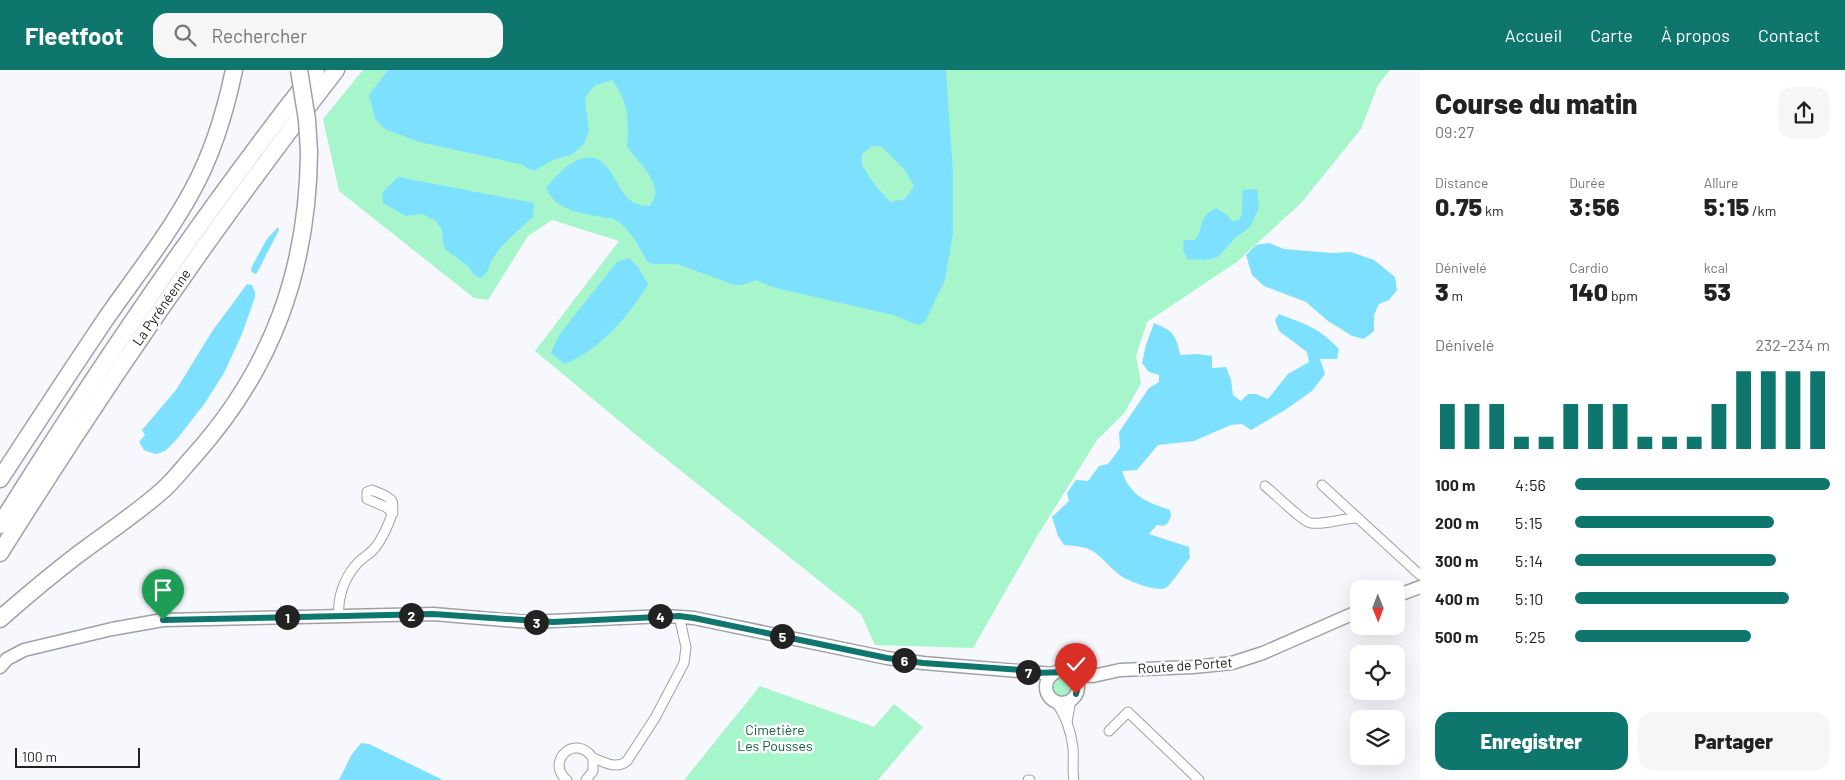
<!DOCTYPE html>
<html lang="fr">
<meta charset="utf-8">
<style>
:root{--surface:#fff;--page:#f6f6f6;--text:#222;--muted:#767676;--accent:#0f766e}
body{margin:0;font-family:Barlow,sans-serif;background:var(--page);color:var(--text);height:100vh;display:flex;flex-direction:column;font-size:19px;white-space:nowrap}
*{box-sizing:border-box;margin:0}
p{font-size:16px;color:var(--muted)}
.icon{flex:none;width:28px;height:28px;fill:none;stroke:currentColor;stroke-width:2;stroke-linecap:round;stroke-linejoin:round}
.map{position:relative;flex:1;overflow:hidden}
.panel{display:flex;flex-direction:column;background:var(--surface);width:425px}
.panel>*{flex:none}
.needle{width:32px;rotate:179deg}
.buttons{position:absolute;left:1350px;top:510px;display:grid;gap:10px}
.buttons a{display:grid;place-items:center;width:55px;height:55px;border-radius:10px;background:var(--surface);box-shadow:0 5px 20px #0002;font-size:25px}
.scale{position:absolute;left:15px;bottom:12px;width:125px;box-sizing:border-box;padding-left:5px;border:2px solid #212124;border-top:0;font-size:14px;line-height:18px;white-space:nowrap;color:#212124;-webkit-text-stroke:4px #fff;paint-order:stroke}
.pin{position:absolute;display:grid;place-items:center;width:42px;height:42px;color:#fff;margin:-51px -21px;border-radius:50% 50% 50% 0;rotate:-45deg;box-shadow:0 0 5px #0007}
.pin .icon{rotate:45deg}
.km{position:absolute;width:25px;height:25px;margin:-12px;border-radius:50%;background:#222;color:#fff;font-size:14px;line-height:25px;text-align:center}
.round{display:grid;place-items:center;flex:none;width:52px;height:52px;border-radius:15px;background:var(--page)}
.head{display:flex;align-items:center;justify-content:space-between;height:85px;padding:0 15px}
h1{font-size:28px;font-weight:800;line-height:38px}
.figures{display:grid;grid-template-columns:repeat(3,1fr);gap:8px;height:85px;padding:5px 15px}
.figures div{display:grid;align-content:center}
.figures b{font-size:25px;font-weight:800}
.figures small{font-size:14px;font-weight:400}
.figures p{font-size:14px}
.chart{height:140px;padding:10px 15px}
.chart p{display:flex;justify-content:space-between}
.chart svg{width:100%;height:90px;margin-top:5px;stroke:var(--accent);stroke-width:6}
.action{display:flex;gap:10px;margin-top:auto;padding:10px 15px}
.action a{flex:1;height:58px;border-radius:15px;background:var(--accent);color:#fff;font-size:20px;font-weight:800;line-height:58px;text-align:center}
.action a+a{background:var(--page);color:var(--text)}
ul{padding:0 15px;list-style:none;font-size:16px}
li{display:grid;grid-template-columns:80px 60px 1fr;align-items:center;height:38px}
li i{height:12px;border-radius:6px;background:var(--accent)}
header{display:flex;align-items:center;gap:30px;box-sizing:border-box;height:70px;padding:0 25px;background:var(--accent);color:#fff}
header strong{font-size:24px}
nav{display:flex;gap:28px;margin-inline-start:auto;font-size:18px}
.search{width:350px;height:45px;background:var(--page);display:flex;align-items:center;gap:12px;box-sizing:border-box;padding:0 18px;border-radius:15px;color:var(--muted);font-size:19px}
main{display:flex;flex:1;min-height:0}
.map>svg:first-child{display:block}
.green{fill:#a7f5cb}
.water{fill:#7de0fe;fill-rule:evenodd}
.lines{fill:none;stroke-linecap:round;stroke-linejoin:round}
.street-casing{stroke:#a0a0a8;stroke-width:11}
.secondary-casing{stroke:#a0a0a8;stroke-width:15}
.highway-casing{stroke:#a0a0a8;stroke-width:19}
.street{stroke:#fff;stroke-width:9}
.secondary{stroke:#fff;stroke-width:12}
.highway{stroke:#fff;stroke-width:16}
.highway-bridge-casing{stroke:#a0a0a8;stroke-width:19;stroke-linecap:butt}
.highway-bridge{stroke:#fff;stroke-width:16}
.route-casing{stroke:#fff;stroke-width:10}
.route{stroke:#0f766e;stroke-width:6}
.labels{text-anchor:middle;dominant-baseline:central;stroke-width:5;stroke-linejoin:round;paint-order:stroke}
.street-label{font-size:14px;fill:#212124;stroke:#fff}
.park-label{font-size:14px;fill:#0f6341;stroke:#fff}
</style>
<header>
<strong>Fleetfoot</strong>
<div class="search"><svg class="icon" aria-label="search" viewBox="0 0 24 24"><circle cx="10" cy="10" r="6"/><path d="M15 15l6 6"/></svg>Rechercher</div>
<nav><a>Accueil</a><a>Carte</a><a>À propos</a><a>Contact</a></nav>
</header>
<main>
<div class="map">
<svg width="1420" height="710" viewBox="0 0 1420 710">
<rect width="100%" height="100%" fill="#f7f7fe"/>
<g class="green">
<path d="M363 0H1390L1378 15 1361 59 1302 132 1238 191 1147 252 1136 286 1141 313 1125 342 1097 370 1036 468 973 578 875 575 861 544 641 369 535 281 619 171 552 150 528 166 488 230 474 228 339 121 323 49Z"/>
<circle cx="1062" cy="617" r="12"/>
<path d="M760 616 874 657 894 634 923 657 878 710H684Z"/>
</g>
<g class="water">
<path d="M388 0H946L953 103V163L945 210 925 252 918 255 893 245 772 217 756 210 742 215H735L677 194H654L647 192C641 178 622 145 606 148 583 143 556 142 546 118 559 102 586 73 606 96 621 113 622 136 650 136 651 133 655 129 655 125 657 108 636 89 627 77 629 49 629 33 612 10L594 16 585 28 589 61 584 74 573 84 553 90 534 101 520 94 419 72 385 59 375 49 369 25ZM872 76H881L905 100 914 116 905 129 890 132 874 114 862 95V84Z"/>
<path d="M398 107 534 133 533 147C520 159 499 176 491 192 488 199 487 205 480 208L473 204 469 197 445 179 443 174 442 160 436 151 422 144 406 146 383 133 382 123Z"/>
<path d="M1257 119 1259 138 1250 157 1236 167 1218 187 1205 190 1187 189 1183 180 1184 170H1195C1206 155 1196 149 1216 138L1227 145 1233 152 1240 149C1244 139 1241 131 1243 120Z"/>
<path d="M278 157 279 160 258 201 256 204 253 203 251 200 252 196 267 169Z"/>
<path d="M1269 173 1284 179 1331 183 1351 182 1374 190 1395 207 1397 220 1389 230 1379 234 1374 245V261L1364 269 1352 266 1328 251 1306 232 1264 216 1252 205 1246 185 1256 175Z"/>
<path d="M629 188 637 196 648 214C631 244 597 283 564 294L551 283 559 265 617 192Z"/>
<path d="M247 214 252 215 255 222V227L242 264 224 303 205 333 177 369 165 381 156 384 149 382 144 380 139 372 145 365 142 360 176 320 213 260Z"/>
<path d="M1279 244C1307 255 1318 257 1339 279L1337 289H1320L1325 304 1312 321 1285 340 1251 360 1242 354 1231 355 1194 371 1158 375 1137 400 1122 401C1130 426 1146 432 1170 440L1171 446 1168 453 1163 456 1157 455 1149 464 1189 477 1190 488C1184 494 1171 516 1165 518 1157 522 1128 511 1121 506 1111 499 1104 489 1094 482 1085 476 1075 476 1064 475L1058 466 1052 447 1069 431 1067 423 1076 410 1088 411 1099 396 1108 394 1120 378 1119 362 1149 318 1159 312V305L1149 302 1142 293 1146 275 1154 253C1173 261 1176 264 1180 285L1198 284 1212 286V298L1226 297 1231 310 1233 325 1241 331 1248 324H1256L1268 329 1288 304 1309 292 1307 282 1279 261 1275 250Z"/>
<path d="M361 673 369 674 443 710H339L352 684Z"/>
</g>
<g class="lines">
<g class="street-casing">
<g id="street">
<path d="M1322 415 1420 505"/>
<path d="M1265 416C1273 422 1304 453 1311 453 1326 455 1342 448 1358 448"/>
<path d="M339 546C337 529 344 509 355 496 360 489 367 486 373 480 380 473 397 442 392 431 388 425 378 423 372 420L367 422V429L386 437 393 443"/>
<path d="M1056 632C1066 646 1071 661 1073 678 1074 688 1072 700 1074 710"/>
<path d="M1067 652 1071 630"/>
<path d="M1109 661 1128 642 1199 710"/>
<path d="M593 688C605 692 616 700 627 691L655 648 684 593 686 577 679 546"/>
<path d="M567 710C545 693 574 662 593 688V701L586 710"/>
<path d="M1028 710H1030"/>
</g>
</g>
<g class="secondary-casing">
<g id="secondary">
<path d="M1396 526 1420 517"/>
<path d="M0 597 7 589 24 580 112 559 163 550 433 544 529 552 666 546 694 548 887 588 923 593 1053 604"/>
<circle cx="1062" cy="617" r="16"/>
<path d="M1071 604 1093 606 1120 600 1193 597 1232 593 1263 583 1359 541"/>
</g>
</g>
<g class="highway-casing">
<g id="highway">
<path d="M0 409C35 356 69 303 105 250 134 208 167 167 192 121 213 83 225 43 234 0"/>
<path d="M0 455C98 298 202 145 316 0"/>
<path d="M0 483C104 317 215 155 336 0"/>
<path d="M0 549C25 527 50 506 76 486 105 464 136 444 163 420 174 410 184 397 194 386 272 299 308 200 309 82"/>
</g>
</g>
<use href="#street" class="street"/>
<use href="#secondary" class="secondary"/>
<use href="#highway" class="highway"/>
<g class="highway-bridge-casing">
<path id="highway-bridge" d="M299 0 307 50 309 82"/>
</g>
<use href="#highway-bridge" class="highway-bridge"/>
</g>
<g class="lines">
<g class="route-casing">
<path id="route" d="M163 550 433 544 553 552 679 546 694 548 887 588 923 593 1023 600 1033 603 1067 602C1076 607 1079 615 1076 624"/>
</g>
<use href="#route" class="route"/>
</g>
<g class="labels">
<g class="street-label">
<text transform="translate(161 237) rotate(-55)">La Pyrénéenne</text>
<text transform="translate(1185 595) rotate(-4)">Route de Portet</text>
</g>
<g class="park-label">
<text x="775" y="659">Cimetière<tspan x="775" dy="16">Les Pousses</tspan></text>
</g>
</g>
</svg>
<div class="buttons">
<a><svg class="needle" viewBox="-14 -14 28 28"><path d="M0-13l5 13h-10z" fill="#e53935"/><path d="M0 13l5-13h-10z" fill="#767676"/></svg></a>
<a><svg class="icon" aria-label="locate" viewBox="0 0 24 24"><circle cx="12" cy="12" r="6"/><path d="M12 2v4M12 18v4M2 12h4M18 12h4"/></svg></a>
<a><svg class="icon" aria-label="layers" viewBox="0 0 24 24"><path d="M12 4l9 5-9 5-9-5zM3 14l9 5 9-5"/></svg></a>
</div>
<div class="scale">100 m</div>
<div class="pin" style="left:163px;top:550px;background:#1e9e55"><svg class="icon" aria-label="arrive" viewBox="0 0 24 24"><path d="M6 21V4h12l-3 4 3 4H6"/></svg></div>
<div class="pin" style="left:1076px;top:624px;background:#d93025"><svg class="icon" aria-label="check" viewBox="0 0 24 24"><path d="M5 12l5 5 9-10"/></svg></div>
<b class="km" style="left:287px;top:547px">1</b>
<b class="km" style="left:411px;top:545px">2</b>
<b class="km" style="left:536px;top:552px">3</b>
<b class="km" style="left:660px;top:546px">4</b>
<b class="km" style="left:782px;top:566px">5</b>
<b class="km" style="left:904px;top:590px">6</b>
<b class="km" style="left:1028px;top:602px">7</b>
</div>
<section class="panel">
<div class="head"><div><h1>Course du matin</h1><p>09:27</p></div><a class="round"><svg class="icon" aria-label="share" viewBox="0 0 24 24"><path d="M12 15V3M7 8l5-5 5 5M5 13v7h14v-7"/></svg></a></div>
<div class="figures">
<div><p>Distance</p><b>0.75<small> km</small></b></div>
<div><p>Durée</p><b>3:56</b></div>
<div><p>Allure</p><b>5:15<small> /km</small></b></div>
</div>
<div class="figures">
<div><p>Dénivelé</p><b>3<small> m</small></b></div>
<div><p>Cardio</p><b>140<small> bpm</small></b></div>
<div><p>kcal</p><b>53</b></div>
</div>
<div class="chart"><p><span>Dénivelé</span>232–234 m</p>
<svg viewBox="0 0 160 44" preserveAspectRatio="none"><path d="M5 44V22M15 44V22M25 44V22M35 44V38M45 44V38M55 44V22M65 44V22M75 44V22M85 44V38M95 44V38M105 44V38M115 44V22M125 44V6M135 44V6M145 44V6M155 44V6"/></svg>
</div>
<ul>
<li><b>100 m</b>4:56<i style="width:100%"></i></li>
<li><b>200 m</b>5:15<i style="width:78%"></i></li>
<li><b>300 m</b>5:14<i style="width:79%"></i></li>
<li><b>400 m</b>5:10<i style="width:84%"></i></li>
<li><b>500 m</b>5:25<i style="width:69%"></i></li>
</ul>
<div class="action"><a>Enregistrer</a><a>Partager</a></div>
</section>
</main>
